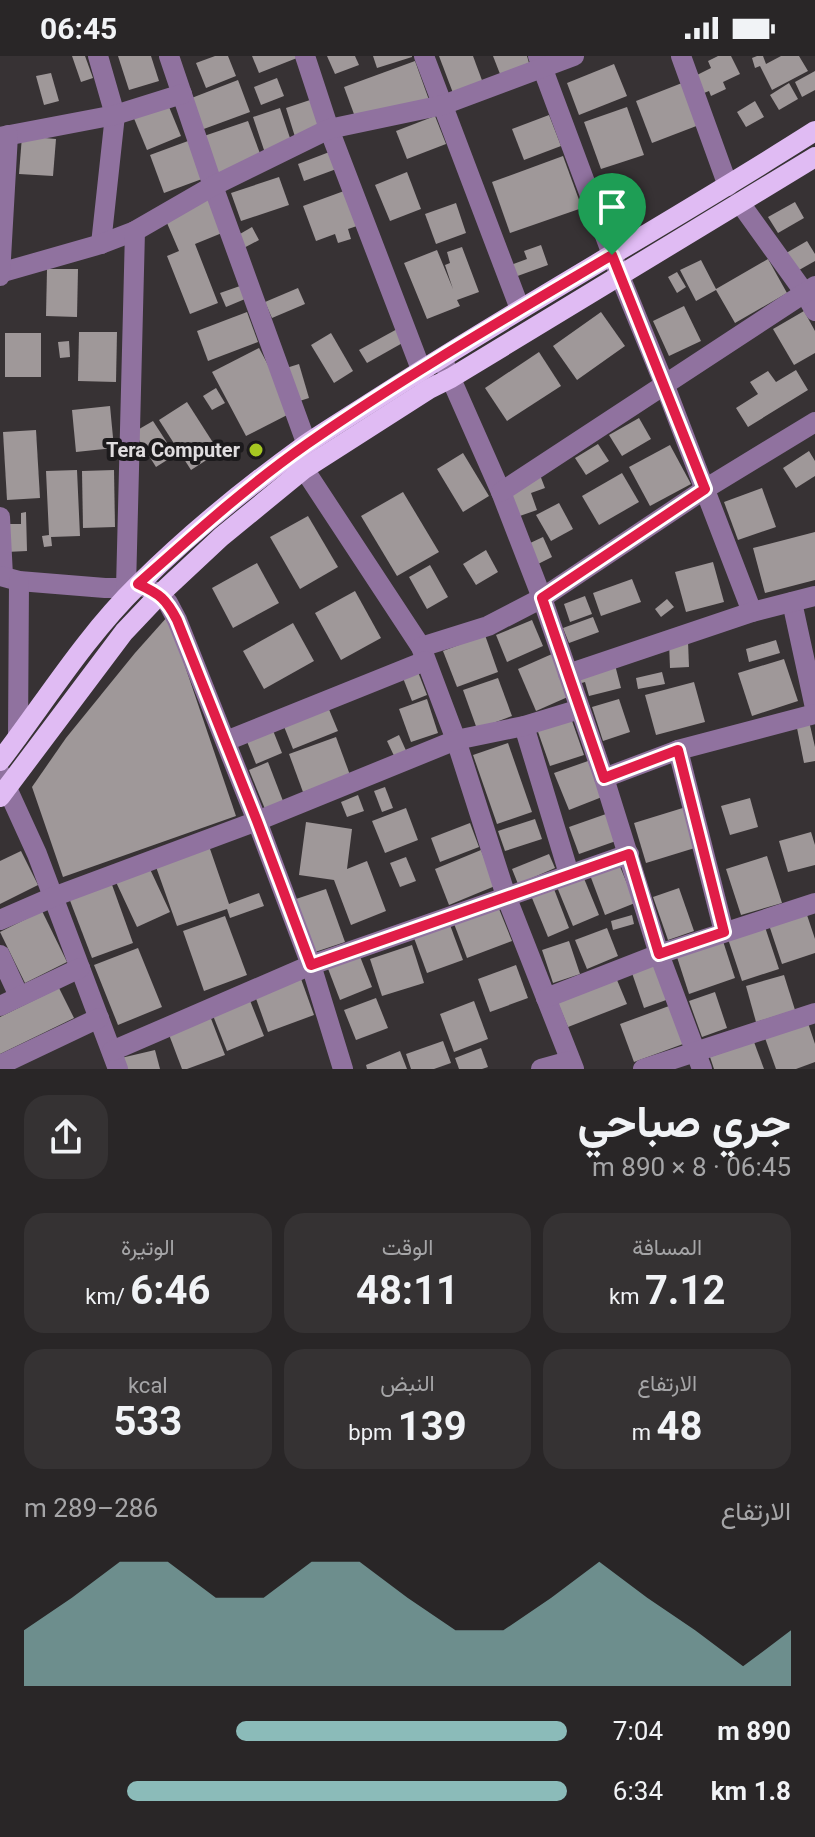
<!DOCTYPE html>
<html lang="ar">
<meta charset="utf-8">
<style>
:root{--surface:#292627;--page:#353233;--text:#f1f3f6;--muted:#a5a5a7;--accent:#8bbbb9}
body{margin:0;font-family:Roboto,Vazirmatn,sans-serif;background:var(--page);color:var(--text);direction:rtl;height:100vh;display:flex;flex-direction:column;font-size:30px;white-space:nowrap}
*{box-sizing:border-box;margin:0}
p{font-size:26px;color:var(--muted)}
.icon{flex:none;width:44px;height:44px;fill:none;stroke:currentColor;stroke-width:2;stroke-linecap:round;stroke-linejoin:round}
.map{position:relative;height:1013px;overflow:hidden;direction:ltr}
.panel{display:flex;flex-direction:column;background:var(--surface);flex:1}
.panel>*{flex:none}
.pin{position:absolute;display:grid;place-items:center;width:68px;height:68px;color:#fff;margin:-82px -34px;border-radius:50% 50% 50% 0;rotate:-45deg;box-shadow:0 0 8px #0007}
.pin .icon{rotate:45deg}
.round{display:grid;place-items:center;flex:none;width:84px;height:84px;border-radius:24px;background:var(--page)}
.overview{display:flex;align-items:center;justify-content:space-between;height:136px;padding:0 24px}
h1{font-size:44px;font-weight:700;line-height:60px}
.stats{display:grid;grid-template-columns:repeat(3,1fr);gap:12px;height:136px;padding:8px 24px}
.stats div{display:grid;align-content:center;border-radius:20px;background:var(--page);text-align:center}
.stats b{font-size:40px;font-weight:700}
.stats small{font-size:22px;font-weight:400}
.stats p{font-size:22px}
.chart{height:224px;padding:16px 24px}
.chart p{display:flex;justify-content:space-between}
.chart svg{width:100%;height:144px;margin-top:8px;fill:var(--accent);opacity:.7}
ul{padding:0 24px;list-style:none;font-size:26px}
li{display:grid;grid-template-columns:128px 96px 1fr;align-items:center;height:60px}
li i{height:20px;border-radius:10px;background:var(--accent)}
.status{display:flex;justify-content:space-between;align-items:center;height:56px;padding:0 40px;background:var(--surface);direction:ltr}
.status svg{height:22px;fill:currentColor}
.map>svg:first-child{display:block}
.building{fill:#9f9899}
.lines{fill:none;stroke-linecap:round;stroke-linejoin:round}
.minor{stroke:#90729f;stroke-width:20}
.major{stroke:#e0bbf3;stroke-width:20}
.route-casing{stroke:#fff;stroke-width:16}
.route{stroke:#e11d48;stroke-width:10}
.poi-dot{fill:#a6c821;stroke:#1c1a1c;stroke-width:3}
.labels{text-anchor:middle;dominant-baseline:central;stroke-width:8;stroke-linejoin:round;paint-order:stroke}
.poi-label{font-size:20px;font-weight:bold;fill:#e0dddf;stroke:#1c1a1c;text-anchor:end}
</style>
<div class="status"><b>06:45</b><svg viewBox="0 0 49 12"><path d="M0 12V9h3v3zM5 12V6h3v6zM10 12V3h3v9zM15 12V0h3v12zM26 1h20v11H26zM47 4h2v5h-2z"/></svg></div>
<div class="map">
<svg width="815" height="1013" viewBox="0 0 815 1013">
<rect width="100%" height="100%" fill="#373234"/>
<g class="building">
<path d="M72 0H85L93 22 81 26Z"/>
<path d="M118 0H151L159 25 129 34Z"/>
<path d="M215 0H228L236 20 206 32 196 7Z"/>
<path d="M252 0H302L259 17Z"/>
<path d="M327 0H355L359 9 335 18Z"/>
<path d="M373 0H412V1L377 12Z"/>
<path d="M439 0H473L483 27 453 37Z"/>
<path d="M493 0H527L529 7 500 18Z"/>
<path d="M718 0H731L740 18 723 26 726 33 711 40 709 35 704 37 695 20 711 12 708 5Z"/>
<path d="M757 0H763L766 8 781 0H799L808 15 772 34 760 10 755 12 752 2Z"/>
<path d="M415 5 429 44 358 69 344 31Z"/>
<path d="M614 8 627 40 579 59 567 27Z"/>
<path d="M815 15V34L802 41 795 26Z"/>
<path d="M51 17 59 45 44 49 36 20Z"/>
<path d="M277 22 284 40 261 49 254 31Z"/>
<path d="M238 24 250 56 201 74 189 43Z"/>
<path d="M682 27 699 69 652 87 636 45Z"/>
<path d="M789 27 798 43 779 54 770 39Z"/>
<path d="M313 43 323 75 296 84 286 52Z"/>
<path d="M755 45 764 61 746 71 737 56Z"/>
<path d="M167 46 181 80 147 94 133 60Z"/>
<path d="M627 51 644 99 601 113 584 66Z"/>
<path d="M280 52 292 88 265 97 253 61Z"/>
<path d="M549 59 561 90 524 104 512 73Z"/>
<path d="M435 60 446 88 407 103 396 75Z"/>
<path d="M248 65 262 103 218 119 204 80Z"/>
<path d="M22 80 56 83 53 120 19 118Z"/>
<path d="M188 85 202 123 164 137 150 99Z"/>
<path d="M332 95 339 112 304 125 298 108Z"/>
<path d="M563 100 582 152 510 177 492 126Z"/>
<path d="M407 116 421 153 390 165 375 129Z"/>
<path d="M279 121 289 149 241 165 231 137Z"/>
<path d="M344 135 357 170 348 173 351 183 338 187 335 178 316 185 303 150Z"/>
<path d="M208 142 222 177 195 188 218 247 190 258 167 200 179 195 164 160Z"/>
<path d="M795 146 804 162 778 177 768 161Z"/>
<path d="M456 147 466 177 436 188 425 158Z"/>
<path d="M252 171 259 184 240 194 233 182Z"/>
<path d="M807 185 815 198V205L792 218 781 200Z"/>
<path d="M541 189 548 209 512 222 508 210 527 203 524 195Z"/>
<path d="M462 191 479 236 457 244 460 250 427 263 404 207 437 194 453 233 445 209 450 207 447 196Z"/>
<path d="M768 203 787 237 735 267 716 234 696 245 680 214 701 204 716 233Z"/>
<path d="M47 213H78L77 261 46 260Z"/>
<path d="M677 216 686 231 677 237 668 221Z"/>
<path d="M240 230 245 243 226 251 220 237Z"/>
<path d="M298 232 305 248 272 262 265 246Z"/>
<path d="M684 250 701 285 669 300 653 265Z"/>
<path d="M804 255 815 275V297L794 309 773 273Z"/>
<path d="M247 256 258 286 208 305 197 275Z"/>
<path d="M601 256 625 290 577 324 553 290Z"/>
<path d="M399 272 406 285 367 307 359 294Z"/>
<path d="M79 276H117L116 326 78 325Z"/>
<rect x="5" y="277" width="36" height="44"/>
<path d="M331 277 353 315 334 327 311 289Z"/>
<path d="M69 285 70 301 60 302 58 286Z"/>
<path d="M259 292 293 356 246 380 212 316Z"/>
<path d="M539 296 561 330 507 365 485 332Z"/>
<path d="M299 308 309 342 293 347 283 313Z"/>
<path d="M796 314 808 334 748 371 736 352 758 338 750 326 768 315 776 326Z"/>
<path d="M216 332 225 347 212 354 203 340Z"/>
<path d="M187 346 219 396 191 414 159 364Z"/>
<path d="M110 350 114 392 76 396 72 354Z"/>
<path d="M639 362 651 383 622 400 609 379Z"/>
<path d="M153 365 175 399 156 411 134 376Z"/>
<path d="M36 374 40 442 7 444 3 376Z"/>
<path d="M598 388 609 405 586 419 575 402Z"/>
<path d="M670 389 691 428 650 450 629 411Z"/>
<path d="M809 395 815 405V420L796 432 783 412Z"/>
<path d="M463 397 489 440 463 456 437 413Z"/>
<path d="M77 414 80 480 51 481 52 490 44 491 42 480 49 479 46 415Z"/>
<path d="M114 414 115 471 83 472 82 415Z"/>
<path d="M622 417 639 446 599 469 582 440Z"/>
<path d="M540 419 545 432 531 437 537 454 514 462 504 433Z"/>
<path d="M762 432 776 471 738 484 724 446Z"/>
<path d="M403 436 439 496 397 520 361 460Z"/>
<path d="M559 447 573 473 551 485 536 459Z"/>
<path d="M26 456 27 495 6 496 5 468H21V457Z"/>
<path d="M308 460 338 511 300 533 270 481Z"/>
<path d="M815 476V524L765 537 753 492Z"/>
<path d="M543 481 552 501 538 508 528 488Z"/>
<path d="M486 494 498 516 476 529 463 508Z"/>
<path d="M713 506 724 546 686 556 675 516Z"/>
<path d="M257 507 279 547 233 572 212 532Z"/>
<path d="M430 509 448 541 427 553 409 521Z"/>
<path d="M632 523 641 546 601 560 593 537Z"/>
<path d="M355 535 381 582 341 604 315 557Z"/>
<path d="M585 540 592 558 570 566 564 548Z"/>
<path d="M667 543 674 551 661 561 655 553Z"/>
<path d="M168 560 236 760 63 821 32 731 66 682 135 597Z"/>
<path d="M593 561 599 576 569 587 563 572Z"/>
<path d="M532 564 543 590 507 606 496 579Z"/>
<path d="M293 567 314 605 264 633 243 595Z"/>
<path d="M485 579 498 616 457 631 443 595Z"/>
<path d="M776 584 780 597 749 606 746 593Z"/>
<path d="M688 585 689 611 670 612 669 586Z"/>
<path d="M552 598 570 640 536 655 518 613Z"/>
<path d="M784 603 798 645 752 660 738 617Z"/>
<path d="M614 605 621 632 589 640 585 626 575 629 572 616Z"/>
<path d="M418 616 427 639 412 645 403 622Z"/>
<path d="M662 616 665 628 638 633 636 622Z"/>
<path d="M498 622 512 660 477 673 463 634Z"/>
<path d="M694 626 705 666 656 679 645 639Z"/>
<path d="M427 643 438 677 411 686 399 653Z"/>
<path d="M619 643 630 676 603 685 592 651Z"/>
<path d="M328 651 338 675 293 693 283 668Z"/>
<path d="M571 662 584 699 550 710 537 673Z"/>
<path d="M809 665 815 691V705L804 707 796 667Z"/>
<path d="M272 672 282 697 256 708 246 683Z"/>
<path d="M399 679 408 699 396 704 387 685Z"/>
<path d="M336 681 350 719 303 736 289 698Z"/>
<path d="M508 687 532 756 497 768 473 699Z"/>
<path d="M588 705 602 741 569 754 554 717Z"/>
<path d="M268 706 283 745 265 753 249 714Z"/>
<path d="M385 731 393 752 382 756 374 735Z"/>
<path d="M358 739 364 755 347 761 341 746Z"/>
<path d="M750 742 758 771 730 779 721 750Z"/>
<path d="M686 751 698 791 646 807 634 767Z"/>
<path d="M406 752 418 784 385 797 372 765Z"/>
<path d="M606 758 616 785 579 798 569 771Z"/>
<path d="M535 763 542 783 505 795 498 775Z"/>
<path d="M306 766 352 773 347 813 367 805 386 855 351 869 334 824 299 819Z"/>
<path d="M470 767 479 791 440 806 431 782Z"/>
<path d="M811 776 815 789V809L788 816 779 785Z"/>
<path d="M209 790 229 848 259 837 264 850 230 862 227 853 177 870 155 808Z"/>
<path d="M481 794 495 830 449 849 435 813Z"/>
<path d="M21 795 38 829 0 848V805Z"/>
<path d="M549 798 555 812 518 828 512 813Z"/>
<path d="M767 800 782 847 741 859 726 813Z"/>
<path d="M406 801 416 825 400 831 390 807Z"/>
<path d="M619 808 635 847 605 859 590 819Z"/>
<path d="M149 811 170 856 137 871 116 826Z"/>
<path d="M583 820 599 859 573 870 557 831Z"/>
<path d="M111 826 133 887 92 902 69 842Z"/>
<path d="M679 832 694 875 668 884 653 841Z"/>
<path d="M326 833 345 886 315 896 296 843Z"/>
<path d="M554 833 569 872 548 881 532 842Z"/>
<path d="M497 848 512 885 467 902 453 865Z"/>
<path d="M42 855 67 906 25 927 0 876Z"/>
<path d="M806 856 815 883V897L782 908 769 869Z"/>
<path d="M632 859 634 868 613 874 611 865Z"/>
<path d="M225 860 247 919 204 935 183 875Z"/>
<path d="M450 869 463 904 427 917 414 882Z"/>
<path d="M765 871 779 913 742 925 728 883Z"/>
<path d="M607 872 618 900 587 913 575 884Z"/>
<path d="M722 882 735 922 689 938 676 898Z"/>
<path d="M569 885 580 918 553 927 542 894Z"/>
<path d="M412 889 424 927 382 940 370 903Z"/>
<path d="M138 892 162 951 118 969 94 909Z"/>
<path d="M359 898 372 931 340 944 327 910Z"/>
<path d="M657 908 669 943 644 952 632 917Z"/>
<path d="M516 909 528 942 490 956 478 923Z"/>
<path d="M784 919 795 954 756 966 746 930Z"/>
<path d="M300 920 314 959 268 976 254 937Z"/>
<path d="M617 924 627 948 568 971 558 947Z"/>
<path d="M59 932 74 962 0 998V961Z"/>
<path d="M715 936 727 972 702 981 689 945Z"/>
<path d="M249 942 264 980 227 995 212 957Z"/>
<path d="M376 942 388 972 356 984 344 954Z"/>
<path d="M474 945 488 983 454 996 440 958Z"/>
<path d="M669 950 683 988 634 1006 620 968Z"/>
<path d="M210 960 225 999 187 1013H182L168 976Z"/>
<path d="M808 967 815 988V1006L796 1013H776L765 982Z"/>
<path d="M443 985 451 1007 434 1013H411L406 998Z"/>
<path d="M754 986 764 1013H714L710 1001Z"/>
<path d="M481 992 488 1011 482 1013H459L455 1002Z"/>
<path d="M155 994 160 1013H123L121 1002Z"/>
<path d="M400 995 407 1013H367L366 1009Z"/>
</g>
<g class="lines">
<g class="minor">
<path d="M98 0 115 59 101 188"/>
<path d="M169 0 213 130 307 389"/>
<path d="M305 0 329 73 427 329"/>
<path d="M424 0 520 253"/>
<path d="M538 0 620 220 665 330 752 556"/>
<path d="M681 0 728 130"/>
<path d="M0 81 115 59 182 38"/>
<path d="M740 147 804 236 815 255"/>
<path d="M0 217 101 188 135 175"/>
<path d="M0 220 8 79"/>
<path d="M444 307 501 436 542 542 604 722 659 898 702 1013"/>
<path d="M304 413 421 591 456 684 506 840 574 1013"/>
<path d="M501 436 815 230"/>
<path d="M0 461 3 520"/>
<path d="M0 520 19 525 105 532H126L138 528 160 538 168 547 177 564 257 765 311 909 343 1013"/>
<path d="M126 532 135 175 213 130 329 73 443 49 574 0"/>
<path d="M792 546 815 652"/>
<path d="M421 591 488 570 542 542 705 433 815 366"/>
<path d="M568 618 752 556 815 540"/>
<path d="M524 670 569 818"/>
<path d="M18 681 19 525"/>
<path d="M226 685 425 605"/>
<path d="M678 694 724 876"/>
<path d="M0 717 37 798 118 1013"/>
<path d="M604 722 678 694 815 658"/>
<path d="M0 864 53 841 257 765 456 684 524 670 580 653"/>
<path d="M0 899 19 940"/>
<path d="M546 942 659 898 815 847"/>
<path d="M0 950 80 912"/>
<path d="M112 995 311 909 629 798"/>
<path d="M0 1009 99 962"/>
<path d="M541 1013 570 1005"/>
<path d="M643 1013 815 957"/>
</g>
<g class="major">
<path d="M0 705C45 646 85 581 138 529 189 478 247 431 305 389 335 369 366 350 397 330 534 242 677 163 815 75"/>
<path d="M0 741 124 576 160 538 221 481 304 413 429 333 451 322 815 101"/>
</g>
</g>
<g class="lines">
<g class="route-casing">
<path id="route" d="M612 199 705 433 542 542 604 722 678 694 724 876 659 898 629 798 311 909 257 765 177 564C166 543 160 538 138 528 193 479 247 430 307 388 405 320 509 260 612 199Z"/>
</g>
<use href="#route" class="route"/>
</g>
<circle class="poi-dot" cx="256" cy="394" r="8"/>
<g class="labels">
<g class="poi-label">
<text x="240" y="394">Tera Computer</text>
</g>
</g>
</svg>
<div class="pin" style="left:612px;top:199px;background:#1e9e55"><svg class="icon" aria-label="arrive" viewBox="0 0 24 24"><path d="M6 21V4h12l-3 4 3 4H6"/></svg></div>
</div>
<section class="panel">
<div class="overview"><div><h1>جري صباحي</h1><p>06:45 · 8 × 890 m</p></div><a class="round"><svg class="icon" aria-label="share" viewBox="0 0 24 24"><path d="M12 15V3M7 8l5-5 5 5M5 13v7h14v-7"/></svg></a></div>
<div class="stats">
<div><p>المسافة</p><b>7.12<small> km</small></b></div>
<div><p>الوقت</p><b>48:11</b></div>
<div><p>الوتيرة</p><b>6:46<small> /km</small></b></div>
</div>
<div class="stats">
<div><p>الارتفاع</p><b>48<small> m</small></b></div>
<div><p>النبض</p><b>139<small> bpm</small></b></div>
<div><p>kcal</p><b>533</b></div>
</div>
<div class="chart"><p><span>الارتفاع</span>286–289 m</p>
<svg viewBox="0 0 160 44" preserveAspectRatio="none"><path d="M0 44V27L10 17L20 6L30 6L40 17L50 17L60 6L70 6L80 17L90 27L100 27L110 17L120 6L130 17L140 27L150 38L160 27V44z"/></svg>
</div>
<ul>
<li><b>890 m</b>7:04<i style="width:61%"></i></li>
<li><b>1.8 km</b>6:34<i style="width:81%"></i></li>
</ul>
</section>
